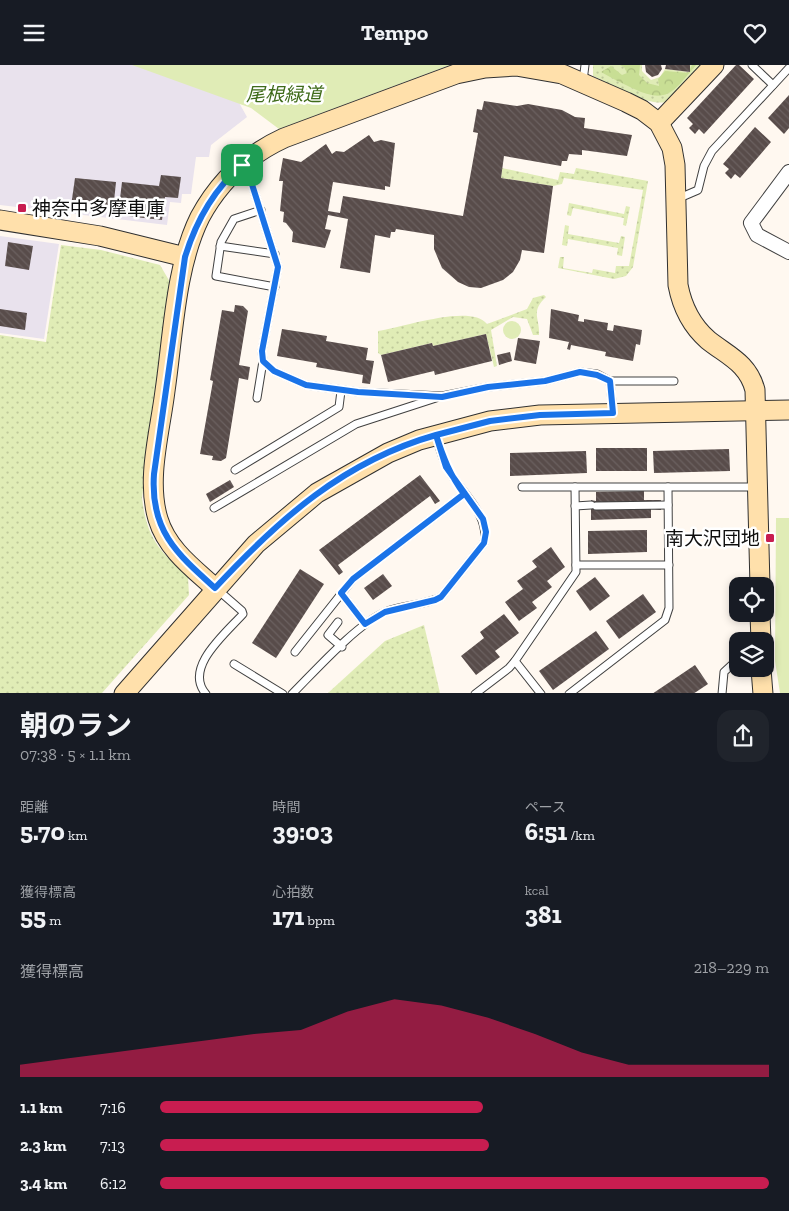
<!DOCTYPE html>
<html lang="ja">
<meta charset="utf-8">
<style>
:root{--surface:#171b24;--page:#20242c;--text:#f1f3f6;--muted:#9ea1a6;--accent:#c81d50}
body{margin:0;font-family:"Zilla Slab","Noto Sans JP",serif;background:var(--page);color:var(--text);height:100vh;display:flex;flex-direction:column;font-size:19px;white-space:nowrap}
*{box-sizing:border-box;margin:0}
p{font-size:16px;color:var(--muted)}
.icon{flex:none;width:28px;height:28px;fill:none;stroke:currentColor;stroke-width:2;stroke-linecap:round;stroke-linejoin:round}
.map{position:relative;height:628px;overflow:hidden}
.details{display:flex;flex-direction:column;background:var(--surface);flex:1}
.details>*{flex:none}
.controls{position:absolute;left:729px;top:512px;display:grid;gap:10px}
.controls a{display:grid;place-items:center;width:45px;height:45px;border-radius:10px;background:var(--surface);box-shadow:0 2px 8px #0003;font-size:25px}
.pin{position:absolute;display:grid;place-items:center;width:42px;height:42px;color:#fff;margin:-21px;border-radius:10px;box-shadow:0 2px 8px #0006}
.round{display:grid;place-items:center;flex:none;width:52px;height:52px;border-radius:15px;background:var(--page)}
.summary{display:flex;align-items:center;justify-content:space-between;height:85px;padding:0 20px}
h1{font-size:28px;font-weight:700;line-height:38px}
.metrics{display:grid;grid-template-columns:repeat(3,1fr);gap:8px;height:85px;padding:5px 20px}
.metrics div{display:grid;align-content:center}
.metrics b{font-size:25px;font-weight:700}
.metrics small{font-size:14px;font-weight:400}
.metrics p{font-size:14px}
.chart{height:140px;padding:10px 20px}
.chart p{display:flex;justify-content:space-between}
.chart svg{width:100%;height:90px;margin-top:5px;fill:var(--accent);opacity:.7}
ul{padding:0 20px;list-style:none;font-size:16px}
li{display:grid;grid-template-columns:80px 60px 1fr;align-items:center;height:38px}
li i{height:12px;border-radius:6px;background:var(--accent)}
header{display:flex;justify-content:space-between;align-items:center;height:65px;padding:0 20px;background:var(--surface);font-size:22px;font-weight:700}
.map>svg:first-child{display:block}
.industrial{fill:#e9e2ed}
.grass{fill:url(#grass-dots)}
.forest{fill:url(#forest-crowns)}
.park{fill:#e0ecb6}
.building{fill:url(#building-back-hatch)}
.lines{fill:none;stroke-linecap:round;stroke-linejoin:round}
.lane-casing{stroke:#414141;stroke-width:9}
.street-casing{stroke:#414141;stroke-width:16}
.secondary-casing{stroke:#303030;stroke-width:21}
.lane{stroke:#fff;stroke-width:7}
.street{stroke:#fff;stroke-width:14}
.secondary{stroke:#ffe0ab;stroke-width:19}
.route-casing{stroke:#fff;stroke-width:10}
.route{stroke:#1a73e8;stroke-width:6}
.poi-dot{fill:#c81d50;stroke:#fff;stroke-width:2}
.labels{text-anchor:middle;dominant-baseline:central;stroke-width:5;stroke-linejoin:round;paint-order:stroke}
.park-label{font-size:19px;font-style:italic;fill:#3f6b1a;stroke:#fff}
.poi-label{font-size:19px;fill:#0e0e0e;stroke:#fff;text-anchor:start}
</style>
<header><svg class="icon" aria-label="menu" viewBox="0 0 24 24"><path d="M4 6h16M4 12h16M4 18h16"/></svg>Tempo<svg class="icon" aria-label="heart" viewBox="0 0 24 24"><path d="M12 20l-8-8c-3-5 5-10 8-4 3-6 11-1 8 4z"/></svg></header>
<div class="map">
<svg width="789" height="629" viewBox="0 0 789 629">
<defs>
<pattern id="grass-dots" width="8" height="8" patternUnits="userSpaceOnUse" patternTransform="scale(1.25)"><rect width="8" height="8" fill="#e0ecb6"/><path d="M2 2h.1M6 6h.1" fill="none" stroke="#bfc99b" stroke-width="1.8" stroke-linecap="round"/></pattern>
<pattern id="forest-crowns" width="20" height="18" patternUnits="userSpaceOnUse" patternTransform="scale(1.25)"><rect width="20" height="18" fill="#c8de94"/><path d="M2 6a3 3 0 1 1 6 0M12 15a3 3 0 1 1 6 0" fill="none" stroke="#abbd7e"/></pattern>
<pattern id="building-back-hatch" width="6" height="6" patternUnits="userSpaceOnUse" patternTransform="scale(1.25)"><rect width="6" height="6" fill="#584c4a"/><path d="M-1 5l2 2M0 0l6 6M5-1l2 2" fill="none" stroke="#6b6160"/></pattern>
</defs>
<rect width="100%" height="100%" fill="#fff8f0"/>
<g class="industrial">
<path d="M0 0H138L237 34 247 52 211 80 209 92H196L191 129H182L181 138 170 137 167 160 0 140Z"/>
<path d="M0 171 59 179 44 274 0 268Z"/>
</g>
<g class="grass">
<path d="M593 0H642V6L651 15 660 12 665 4 689 7 690 0H703L670 36C650 44 613 20 593 11Z"/>
<path d="M502 103 558 115 560 107 574 109 576 103 648 116 633 202 626 211 614 214 558 203 560 192H564L563 203 592 208 593 204 615 208 616 201H629L643 125 564 113 562 119 553 121 501 113Z"/>
<path d="M569 138 624 149 626 141 630 142 626 161 623 160 624 153 573 143 571 151 567 150Z"/>
<path d="M565 160 569 161 568 169 619 178 621 171 625 172 622 191 617 190 618 183 568 174 567 181 562 180Z"/>
<path d="M61 180 101 185 160 200 170 217 142 433C147 474 159 485 188 512L189 530 102 628H0V270L46 277Z"/>
<path d="M544 230 546 232C530 247 540 253 539 270H533L527 254 513 252 491 265 497 301 494 302 486 269 433 281 432 278 381 290 378 288V266C401 263 471 238 487 259L527 244 533 233Z"/>
<path d="M424 560 440 628H328L385 576Z"/>
</g>
<path class="forest" d="M620 0H640L639 10 647 18 659 21 658 14 665 6 688 8 692 0H696C673 27 668 40 632 23 622 18 611 13 601 7L611 1 622 10 627 8 624 2Z"/>
<g class="park">
<path d="M132 0H450L279 64 251 43Z"/>
<circle cx="512" cy="265" r="9"/>
<path d="M776 453H789V628H780L775 596Z"/>
</g>
<g class="building">
<path d="M645 0H661L662 4 658 10 652 12 646 7Z"/>
<path d="M666 0H690V7L665 4Z"/>
<path d="M736 0H739L754 14 704 69 699 64 695 69 689 63 693 59 687 53Z"/>
<path d="M789 30V63L784 69 768 53Z"/>
<path d="M484 36 517 41 528 39 562 45 575 52 585 53 584 63 632 70 627 91 582 85V90L569 89 567 96H562L561 101 504 91 501 113 553 121 544 188 522 185 520 195 513 207 503 215 481 223 469 222 458 217 442 203 434 184V170L396 164 395 167H391L390 173 375 170 370 208 340 203 348 154 328 150 325 164 331 165 325 183 292 177 293 167 286 158 283 157 284 147 280 146 283 116H279L283 93 301 97 326 79 332 89 336 86 344 87 369 70 374 77 381 75 395 78 390 122 385 121V125L333 117 328 146 340 148 343 131 463 151 478 68 473 67 477 44 482 45Z"/>
<path d="M755 62 771 77 740 113 735 109 731 114 725 108 729 104 723 99Z"/>
<path d="M161 110 181 112 178 133 165 132 162 155 118 150 122 117 159 121Z"/>
<path d="M75 113 116 117 113 146 71 141Z"/>
<path d="M8 177 33 181 29 205 5 201Z"/>
<path d="M235 240 243 241 248 246 239 300 250 302 248 315 239 313 226 393 221 396 212 395 213 391 200 389 213 316 210 315 222 245 234 247Z"/>
<path d="M0 244 27 248 25 265 0 261Z"/>
<path d="M551 244 579 250 578 256 584 257V254L608 258 607 265 613 266 614 260 642 265 640 280 636 279 633 296 605 291 606 287 571 280 570 285 567 284 569 277 549 273Z"/>
<path d="M282 264 327 271 326 276 368 283 366 295 374 296 370 319 362 318 363 310 316 302 317 298 277 291Z"/>
<path d="M486 269 492 296 435 310 434 306 388 317 381 290 432 278 433 281Z"/>
<path d="M518 273 540 276 536 299 514 295Z"/>
<path d="M510 287 512 296 499 300 497 290Z"/>
<rect x="596" y="383" width="51" height="23"/>
<path d="M729 384 730 406 654 408 653 386Z"/>
<path d="M586 386 587 408 510 411V388Z"/>
<path d="M420 410 440 436 435 439 430 431 338 500 343 507 339 510 319 485Z"/>
<path d="M230 415 234 422 210 437 206 429Z"/>
<path d="M644 426V435H661V445L651 444V453L591 455V435L596 436V427Z"/>
<path d="M647 465V487L588 489V466Z"/>
<path d="M551 482 565 502 547 516 552 522 532 537 537 543 519 556 505 537 523 524 517 516 537 502 532 496Z"/>
<path d="M300 504 324 519 276 593 252 578Z"/>
<path d="M383 509 392 521 373 535 364 523Z"/>
<path d="M595 512 610 531 590 546 576 526Z"/>
<path d="M643 529 656 547 619 574 606 556Z"/>
<path d="M504 549 519 568 495 586 500 592 476 610 461 591 484 573 480 567Z"/>
<path d="M596 566 609 584 553 625 539 606Z"/>
<path d="M695 600 708 619 693 629H652Z"/>
</g>
<g class="lines">
<g class="lane-casing">
<g id="lane">
<path d="M752 0 773 20"/>
<path d="M583 16 585 0"/>
<path d="M243 101 250 113 278 202 262 286 263 296 274 306 306 320 358 327 442 331 488 322 545 316 580 307 597 309 610 316 613 348"/>
<path d="M677 134 698 125 704 101 712 86 789 3"/>
<path d="M261 145 234 154 221 177 216 211 275 222"/>
<path d="M220 181 275 189"/>
<path d="M610 316H674"/>
<path d="M257 333 263 296"/>
<path d="M235 405 339 342 341 326"/>
<path d="M522 422H756"/>
<path d="M575 441 591 440"/>
<path d="M596 441 668 440"/>
<path d="M214 443 356 359 436 333"/>
<path d="M576 500H669"/>
<path d="M341 528 365 559"/>
<path d="M338 557 328 570 342 582"/>
<path d="M295 587 353 514 464 429"/>
<path d="M234 599 283 629"/>
<path d="M206 629C183 603 226 568 243 549L242 546 218 525"/>
<path d="M292 629C316 605 356 560 385 547 403 539 424 541 441 532L484 478C490 449 461 428 448 404 442 394 439 381 436 370"/>
<path d="M475 629 509 603 515 596"/>
<path d="M541 629 515 596 576 507 575 422"/>
<path d="M569 629 665 555 669 543 668 422"/>
<path d="M722 629 724 607 738 594"/>
</g>
</g>
<g class="street-casing">
<path id="street" d="M789 107 751 158 757 170 789 187"/>
</g>
<g class="secondary-casing">
<g id="secondary">
<path d="M659 58 714 0"/>
<path d="M0 155 100 171 185 192"/>
<path d="M215 523C193 503 167 484 158 454 146 414 160 367 165 326 173 272 175 202 200 152 219 117 247 90 284 73L456 9 485 3 516 1 562 9 626 37 642 45 659 58 672 83 675 100 678 220C682 241 692 261 708 275 728 291 748 298 755 325L760 521"/>
<path d="M760 549 761 576"/>
<path d="M761 604 763 629"/>
<path d="M124 629 256 479 317 428 388 388 419 375 490 356 540 350 789 345"/>
</g>
</g>
<use href="#lane" class="lane"/>
<use href="#street" class="street"/>
<use href="#secondary" class="secondary"/>
</g>
<g class="lines">
<g class="route-casing">
<path id="route" d="M242 100C213 125 196 156 185 192L154 409C150 465 176 488 215 523 279 454 344 396 436 370L446 402 483 454 486 467 484 478 441 532 435 535 385 547 365 559 341 528 353 514 464 429C450 410 443 392 436 370L490 356 540 350 613 348 610 316 597 310 580 307 545 316 488 322 442 332 358 327 306 320 274 306 263 296 262 286 278 202 250 113 242 100"/>
</g>
<use href="#route" class="route"/>
</g>
<g class="poi-dot">
<rect x="17" y="138" width="10" height="10" rx="2.5"/>
<rect x="765" y="468" width="10" height="10" rx="2.5"/>
</g>
<g class="labels">
<g class="park-label">
<text x="284" y="29">尾根緑道</text>
</g>
<g class="poi-label">
<text x="32" y="143">神奈中多摩車庫</text>
<text x="760" y="473" text-anchor="end">南大沢団地</text>
</g>
</g>
</svg>
<div class="controls">
<a><svg class="icon" aria-label="locate" viewBox="0 0 24 24"><circle cx="12" cy="12" r="6"/><path d="M12 2v4M12 18v4M2 12h4M18 12h4"/></svg></a>
<a><svg class="icon" aria-label="layers" viewBox="0 0 24 24"><path d="M12 4l9 5-9 5-9-5zM3 14l9 5 9-5"/></svg></a>
</div>
<div class="pin" style="left:242px;top:100px;background:#1e9e55"><svg class="icon" aria-label="arrive" viewBox="0 0 24 24"><path d="M6 21V4h12l-3 4 3 4H6"/></svg></div>
</div>
<section class="details">
<div class="summary"><div><h1>朝のラン</h1><p>07:38 · 5 × 1.1 km</p></div><a class="round"><svg class="icon" aria-label="share" viewBox="0 0 24 24"><path d="M12 15V3M7 8l5-5 5 5M5 13v7h14v-7"/></svg></a></div>
<div class="metrics">
<div><p>距離</p><b>5.70<small> km</small></b></div>
<div><p>時間</p><b>39:03</b></div>
<div><p>ペース</p><b>6:51<small> /km</small></b></div>
</div>
<div class="metrics">
<div><p>獲得標高</p><b>55<small> m</small></b></div>
<div><p>心拍数</p><b>171<small> bpm</small></b></div>
<div><p>kcal</p><b>381</b></div>
</div>
<div class="chart"><p><span>獲得標高</span>218–229 m</p>
<svg viewBox="0 0 160 44" preserveAspectRatio="none"><path d="M0 44V38L10 35L20 32L30 29L40 26L50 23L60 21L70 12L80 6L90 9L100 15L110 23L120 32L130 38L140 38L150 38L160 38V44z"/></svg>
</div>
<ul>
<li><b>1.1 km</b>7:16<i style="width:53%"></i></li>
<li><b>2.3 km</b>7:13<i style="width:54%"></i></li>
<li><b>3.4 km</b>6:12<i style="width:100%"></i></li>
</ul>
</section>
